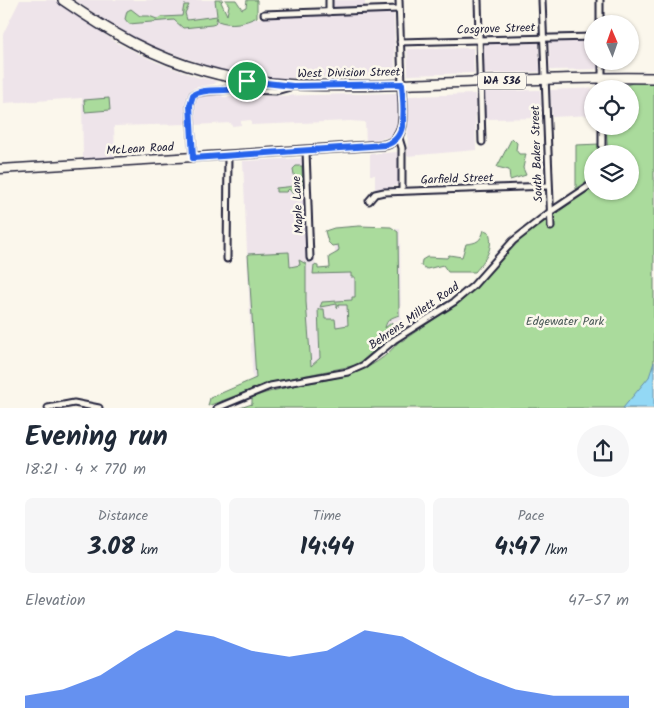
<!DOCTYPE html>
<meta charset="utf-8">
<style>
:root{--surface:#fff;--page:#f6f6f7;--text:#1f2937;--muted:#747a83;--accent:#2563eb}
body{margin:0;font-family:Kalam,sans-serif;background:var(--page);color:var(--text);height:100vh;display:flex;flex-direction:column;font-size:19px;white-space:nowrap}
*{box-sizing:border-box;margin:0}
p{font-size:16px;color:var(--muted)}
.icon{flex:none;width:28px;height:28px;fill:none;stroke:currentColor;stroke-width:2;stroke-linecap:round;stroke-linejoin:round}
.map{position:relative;height:408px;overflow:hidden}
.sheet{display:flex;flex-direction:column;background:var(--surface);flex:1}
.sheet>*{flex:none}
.needle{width:32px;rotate:358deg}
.buttons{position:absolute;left:584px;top:15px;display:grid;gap:10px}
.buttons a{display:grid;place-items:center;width:55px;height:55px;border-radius:50%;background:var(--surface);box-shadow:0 1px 4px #0004;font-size:25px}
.pin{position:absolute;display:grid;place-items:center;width:42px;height:42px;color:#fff;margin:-21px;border:2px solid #fff;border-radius:50%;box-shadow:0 1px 5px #0007}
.round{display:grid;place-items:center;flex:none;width:52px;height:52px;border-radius:26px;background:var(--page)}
.head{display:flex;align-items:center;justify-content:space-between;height:85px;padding:0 25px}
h1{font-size:28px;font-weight:700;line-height:38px}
.stats{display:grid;grid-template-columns:repeat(3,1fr);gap:8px;height:85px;padding:5px 25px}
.stats div{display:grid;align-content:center;border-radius:8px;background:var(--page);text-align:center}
.stats b{font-size:25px;font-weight:700}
.stats small{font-size:14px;font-weight:400}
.stats p{font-size:14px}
.chart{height:140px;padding:10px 25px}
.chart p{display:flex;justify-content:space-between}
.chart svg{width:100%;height:90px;margin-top:5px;fill:var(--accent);opacity:.7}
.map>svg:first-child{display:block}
.built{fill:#eee4ea}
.green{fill:#aadb9c;stroke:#667e6c}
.water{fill:#93d8f5;stroke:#668fab}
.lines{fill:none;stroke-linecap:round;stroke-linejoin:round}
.street-casing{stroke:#22223b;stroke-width:9}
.secondary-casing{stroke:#22223b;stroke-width:11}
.primary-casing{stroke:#22223b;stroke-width:12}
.street{stroke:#fbf7ec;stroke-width:5}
.secondary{stroke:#fbf7ec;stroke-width:8}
.primary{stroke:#fbf7ec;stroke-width:9}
.route-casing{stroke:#fff;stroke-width:10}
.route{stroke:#2563eb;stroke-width:6}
.labels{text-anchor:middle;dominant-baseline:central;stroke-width:5;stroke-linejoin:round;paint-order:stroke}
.shield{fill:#fbf7ec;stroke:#636270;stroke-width:1}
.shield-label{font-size:11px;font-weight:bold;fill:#22223b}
.street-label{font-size:12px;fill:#22223b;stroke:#fbf7ec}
.park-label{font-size:12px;fill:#4b5a58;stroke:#fbf7ec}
</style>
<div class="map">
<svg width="654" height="408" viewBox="0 0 654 408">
<rect width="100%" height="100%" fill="#fbf7ec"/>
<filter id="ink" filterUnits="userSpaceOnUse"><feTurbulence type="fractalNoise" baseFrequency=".02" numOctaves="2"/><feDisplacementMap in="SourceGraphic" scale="10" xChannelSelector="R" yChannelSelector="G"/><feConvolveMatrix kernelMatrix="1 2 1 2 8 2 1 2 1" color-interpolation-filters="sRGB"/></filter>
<g filter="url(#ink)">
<g class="built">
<path d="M20 0H55L117 43 156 62 197 77 217 81 214 84 194 88 188 95V124L114 126 115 157 83 160 82 98 4 103 3 34Z"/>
<path d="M75 0H215L216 20 394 12 395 75 268 79 214 68 148 45 111 25Z"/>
<path d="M330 0H365V6L330 8Z"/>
<path d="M592 39V61H599L600 69 550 70 549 40Z"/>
<path d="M539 41 540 72 484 74 483 42Z"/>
<path d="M473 48 474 73 408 75 407 49Z"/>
<path d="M599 88 592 89V115L552 117 550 90Z"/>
<path d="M540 90 541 118 485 119 484 91Z"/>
<path d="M203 93H221L223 97 398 93 397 130 389 137 366 142 365 122 350 121 251 125V120L241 121V125L232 126 231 123 194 125 193 103 195 96Z"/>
<path d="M475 94 476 150 407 156 409 96Z"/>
<path d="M398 152 399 183 396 186 375 190V175H370V154Z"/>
<path d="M307 158 312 255H315L316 274 335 273V233L400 229 401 321H393L392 338 355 365 253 388 243 161Z"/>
</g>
<g class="green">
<path d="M215 0H223L221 2 227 15 229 5 225 0H236L242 9 246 7 247 0H257V17C245 23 231 26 218 21L217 17 215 24 212 25 183 28 174 20 129 24 125 19 127 11 131 9 140 16H149L157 19 162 17 182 16 184 5H189L185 13 187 20 217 16Z"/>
<path d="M650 77 654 78V367L635 408H240L252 404V397C265 393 279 389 293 386 334 378 373 376 400 340L402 341 464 299 523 237 592 188V191H630V154H608L606 126H630V89H615Z"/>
<path d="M109 98 110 110 85 112 84 100Z"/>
<path d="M512 138 517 143 516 150 519 154H526L523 168 526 175 510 180 509 170 497 167Z"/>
<path d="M600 144V154H592V178L576 189V145Z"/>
<path d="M296 166H302L303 192 293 194 289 189 286 192H276V188L296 186 293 169Z"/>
<path d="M359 226 391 227 398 232 399 315C392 318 387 318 385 328L392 322 388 339 357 365 272 382 208 406 210 398 256 378 248 254 289 252 290 267 300 265 299 260 306 264V302L311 366 320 358 318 309H324L325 319H335L336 327 348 325 347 305H339L337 308V304L320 307 322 302 352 300V297H355V277H351V273L313 274 314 265 318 266V269L330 268 329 257 338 252 339 249 338 245 332 246 328 242 325 231 334 228Z"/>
<path d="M484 230 489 232C494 248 486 259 475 272H448L443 265 427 269 421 266 422 260 427 257 447 258 449 255 462 257 466 244C477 243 481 241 484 230Z"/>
</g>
<path class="water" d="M654 362V408H623L649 377Z"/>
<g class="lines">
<g class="street-casing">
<g id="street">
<path d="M329 0V12"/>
<path d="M399 0 402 85"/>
<path d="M478 0 482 142"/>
<path d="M542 0 551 227"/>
<path d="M600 0V24"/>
<path d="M264 14 399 9"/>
<path d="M400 42 592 37"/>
<path d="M602 61V89"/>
<path d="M234 90 276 91 290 87"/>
<path d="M602 126V154"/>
<path d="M399 138 402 148V191"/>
<path d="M306 151 310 258"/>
<path d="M193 158 190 105 193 95C206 86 240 96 247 81"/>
<path d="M369 201 375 194 384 192 548 186"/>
<path d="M227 259 228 155"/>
<path d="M48 408 74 403 99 408"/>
<path d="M217 408 270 386 348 372 364 365 394 340 454 302 473 286 513 241 550 212 592 184"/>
</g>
</g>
<g class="secondary-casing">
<path id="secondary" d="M0 169 385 145C410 139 402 104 402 85"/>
</g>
<g class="primary-casing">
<path id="primary" d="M63 0C108 31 152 57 205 71 264 88 324 86 385 85 475 83 564 76 654 78"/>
</g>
<use href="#street" class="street"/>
<use href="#secondary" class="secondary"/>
<use href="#primary" class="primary"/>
</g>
</g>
<g class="lines" filter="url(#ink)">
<g class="route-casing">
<path id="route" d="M247 81 293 86 402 84C403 104 410 139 385 145L193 158 190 105 193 95C207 85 239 97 247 81Z"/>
</g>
<use href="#route" class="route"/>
</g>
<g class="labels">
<rect class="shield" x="478" y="72.5" width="48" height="17" rx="4"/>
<g class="shield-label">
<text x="502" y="81">WA 536</text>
</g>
<g class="street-label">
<text transform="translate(496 29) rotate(-2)">Cosgrove Street</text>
<text transform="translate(349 73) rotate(-1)">West Division Street</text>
<text transform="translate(140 149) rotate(-3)">McLean Road</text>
<text transform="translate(537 154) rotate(-92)">South Baker Street</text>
<text transform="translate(457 179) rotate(-2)">Garfield Street</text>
<text transform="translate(298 205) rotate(-93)">Maple Lane</text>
<text transform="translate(414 316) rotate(-35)">Behrens Millett Road</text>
</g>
<g class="park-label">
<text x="565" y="321">Edgewater Park</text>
</g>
</g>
</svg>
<div class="buttons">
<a><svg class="needle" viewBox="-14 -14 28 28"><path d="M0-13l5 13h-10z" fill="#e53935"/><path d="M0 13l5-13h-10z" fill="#747a83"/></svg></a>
<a><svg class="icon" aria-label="locate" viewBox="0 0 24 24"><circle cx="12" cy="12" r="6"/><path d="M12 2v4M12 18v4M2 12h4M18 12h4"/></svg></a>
<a><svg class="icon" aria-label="layers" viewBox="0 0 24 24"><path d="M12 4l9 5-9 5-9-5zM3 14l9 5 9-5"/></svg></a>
</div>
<div class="pin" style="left:247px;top:81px;background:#1e9e55"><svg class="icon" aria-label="arrive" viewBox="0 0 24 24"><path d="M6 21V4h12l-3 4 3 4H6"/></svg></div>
</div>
<section class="sheet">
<div class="head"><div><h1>Evening run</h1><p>18:21 · 4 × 770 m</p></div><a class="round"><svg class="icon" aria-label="share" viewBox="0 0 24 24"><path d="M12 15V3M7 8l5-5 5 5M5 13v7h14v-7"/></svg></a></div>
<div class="stats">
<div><p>Distance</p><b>3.08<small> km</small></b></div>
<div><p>Time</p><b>14:44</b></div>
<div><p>Pace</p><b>4:47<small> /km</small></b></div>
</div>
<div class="chart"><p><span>Elevation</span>47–57 m</p>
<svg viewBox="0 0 160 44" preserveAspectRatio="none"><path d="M0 44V38L10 35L20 28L30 16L40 6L50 9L60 16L70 19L80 16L90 6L100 9L110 19L120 28L130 35L140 38L150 38L160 38V44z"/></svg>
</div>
</section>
